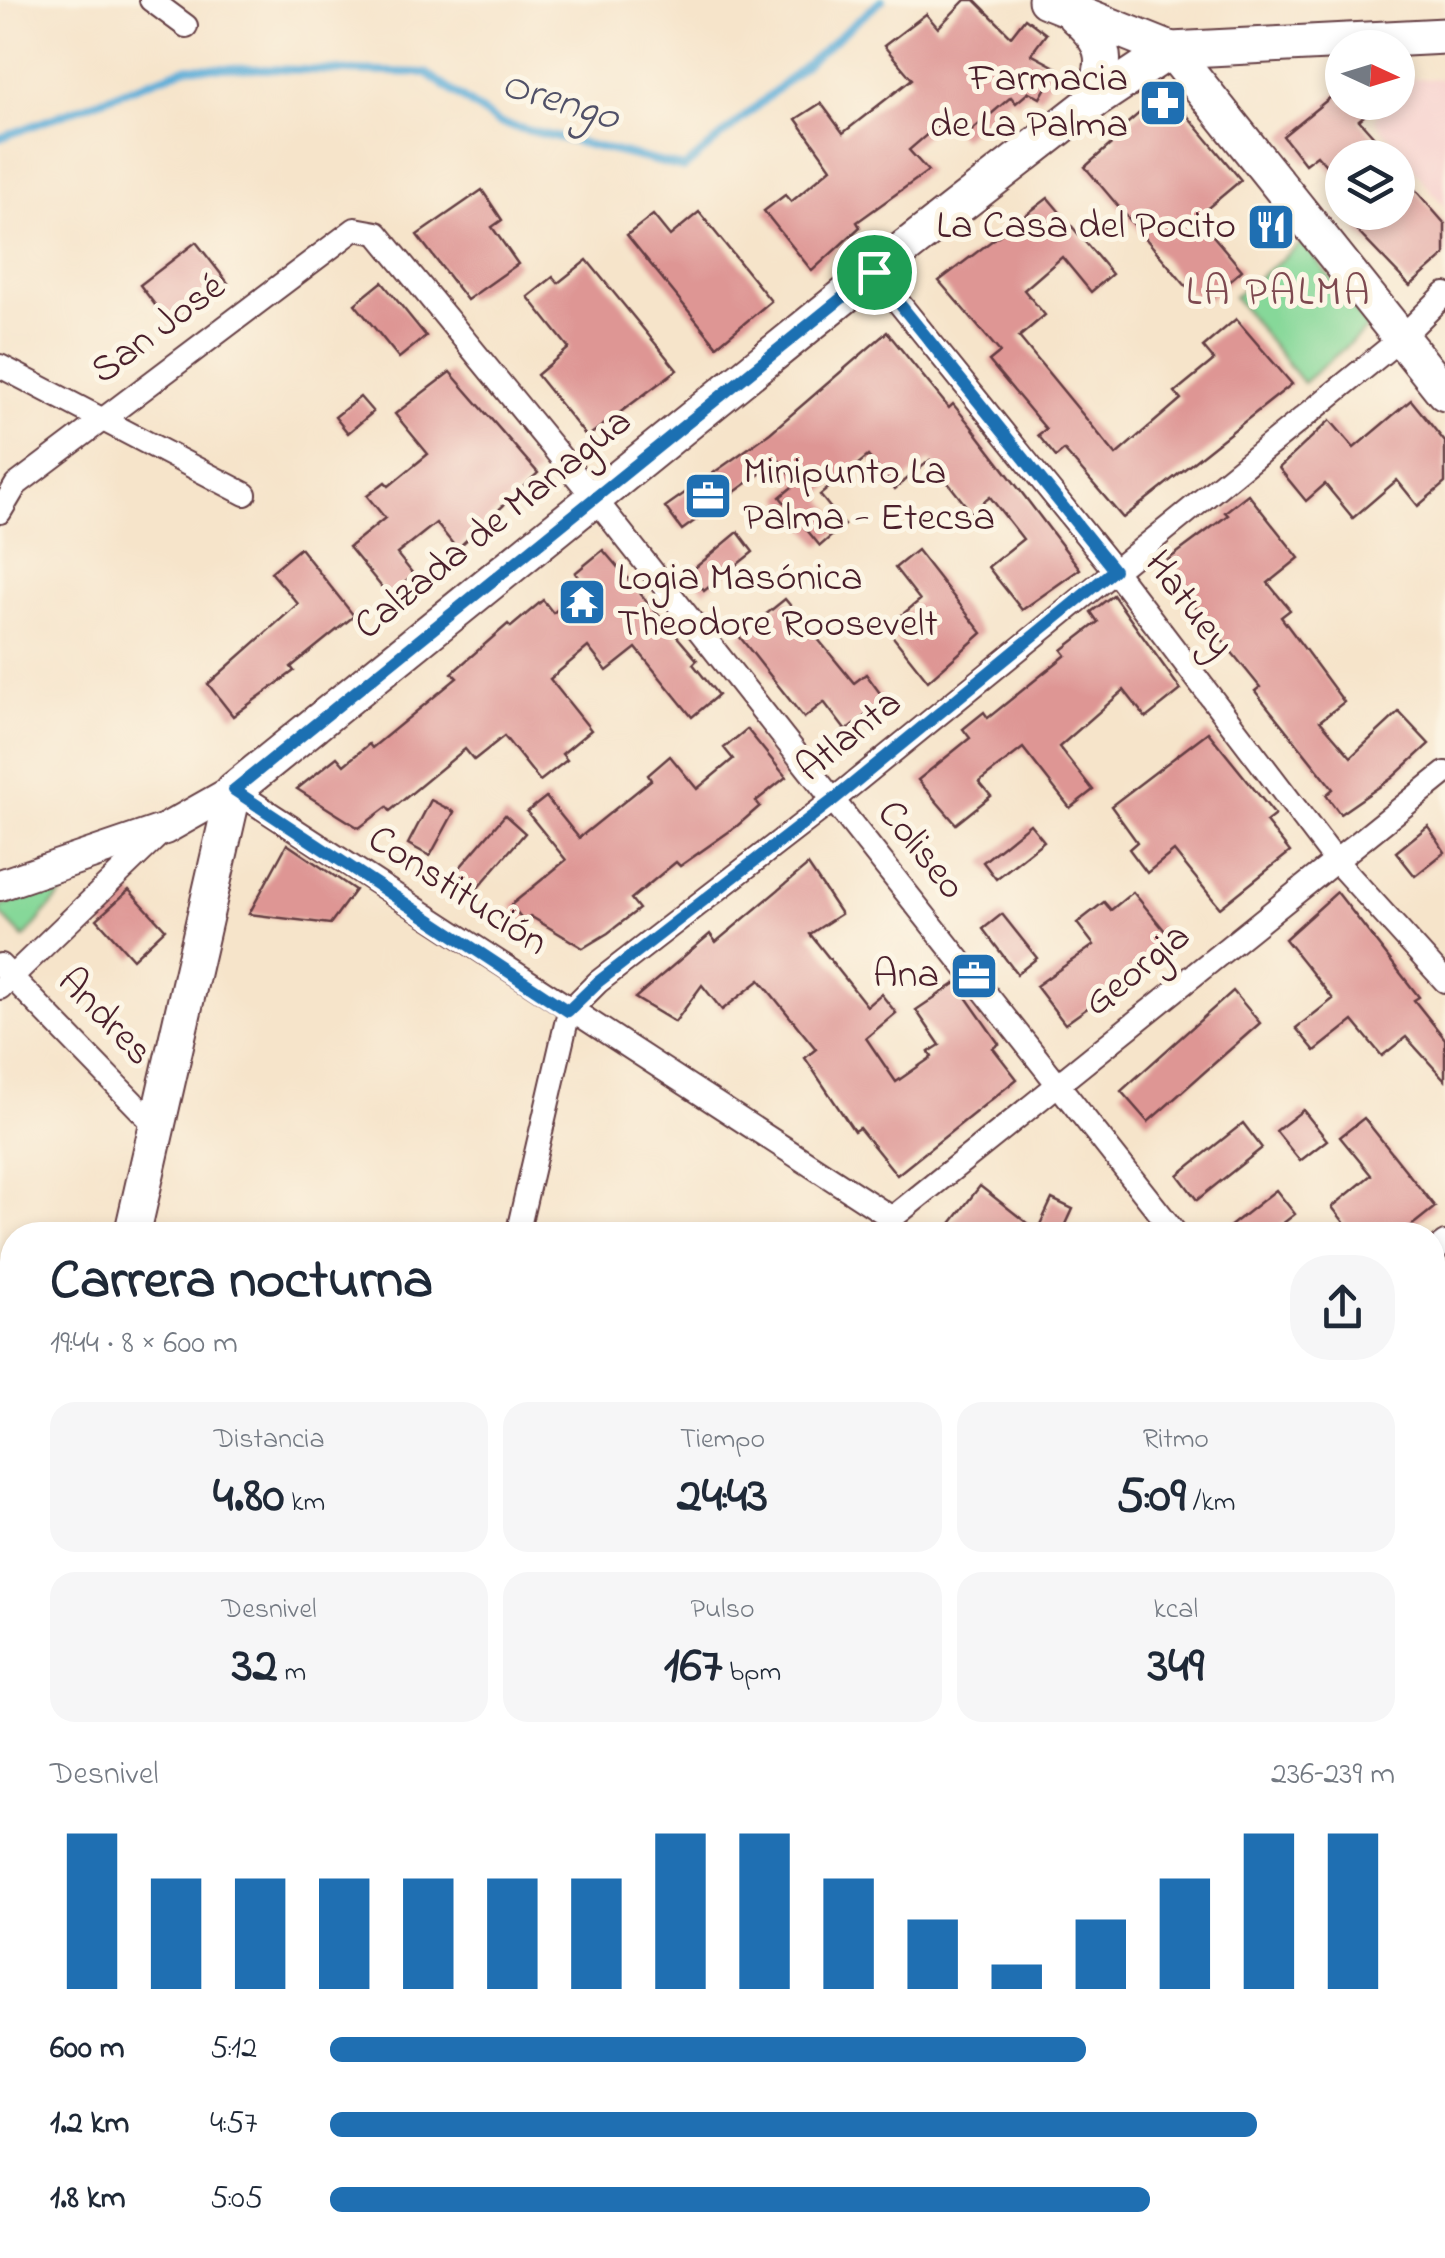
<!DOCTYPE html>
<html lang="es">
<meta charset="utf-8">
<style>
:root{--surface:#fff;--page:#f6f6f7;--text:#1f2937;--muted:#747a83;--accent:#1f6fb2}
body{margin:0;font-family:"Indie Flower",sans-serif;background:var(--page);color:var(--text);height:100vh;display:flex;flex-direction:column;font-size:38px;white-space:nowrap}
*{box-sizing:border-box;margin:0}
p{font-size:32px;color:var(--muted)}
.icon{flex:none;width:55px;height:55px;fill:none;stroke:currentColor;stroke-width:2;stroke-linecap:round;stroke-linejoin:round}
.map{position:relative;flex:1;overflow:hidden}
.sheet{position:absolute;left:0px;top:1222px;width:1445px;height:1038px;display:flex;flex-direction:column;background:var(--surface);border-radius:40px 40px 0 0;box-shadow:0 5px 15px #0003}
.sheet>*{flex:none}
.needle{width:65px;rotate:94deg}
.tools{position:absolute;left:1325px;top:30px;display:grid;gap:20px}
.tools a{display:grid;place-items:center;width:90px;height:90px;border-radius:50%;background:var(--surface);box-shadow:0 5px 15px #0003;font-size:50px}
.pin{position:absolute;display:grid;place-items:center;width:85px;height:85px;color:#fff;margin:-42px;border:5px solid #fff;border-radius:50%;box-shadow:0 2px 10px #0007}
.round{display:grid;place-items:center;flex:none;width:105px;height:105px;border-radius:40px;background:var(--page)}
.headline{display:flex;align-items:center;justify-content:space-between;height:170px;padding:0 50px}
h1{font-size:55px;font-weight:700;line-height:75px}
.metrics{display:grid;grid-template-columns:repeat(3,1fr);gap:15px;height:170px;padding:10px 50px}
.metrics div{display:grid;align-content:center;border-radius:25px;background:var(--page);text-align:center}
.metrics b{font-size:50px;font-weight:700}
.metrics small{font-size:28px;font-weight:400}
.metrics p{font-size:28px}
.chart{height:280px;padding:20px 50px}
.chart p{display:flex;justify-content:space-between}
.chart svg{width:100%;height:180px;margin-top:10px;stroke:var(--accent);stroke-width:6}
ul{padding:0 50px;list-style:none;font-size:32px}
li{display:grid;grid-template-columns:160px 120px 1fr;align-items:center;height:75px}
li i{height:25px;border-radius:12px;background:var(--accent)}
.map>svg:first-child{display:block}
.built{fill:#f7d0ce}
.green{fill:#86d899;stroke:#687c62;stroke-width:2.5}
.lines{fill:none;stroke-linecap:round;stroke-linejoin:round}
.stream{stroke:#5dadd8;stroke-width:8}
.building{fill:#de9694}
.minor-casing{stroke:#643d43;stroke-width:26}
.tertiary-casing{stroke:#643d43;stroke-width:31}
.secondary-casing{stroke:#643d43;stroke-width:34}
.primary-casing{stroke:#643d43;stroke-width:39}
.minor{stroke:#fff;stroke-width:22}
.tertiary{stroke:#fff;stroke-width:28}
.secondary{stroke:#fff;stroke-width:30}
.primary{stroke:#fff;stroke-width:35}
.route-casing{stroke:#fff;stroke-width:20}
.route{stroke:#1f6fb2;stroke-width:12}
.labels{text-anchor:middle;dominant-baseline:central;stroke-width:10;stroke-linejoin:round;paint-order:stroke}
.poi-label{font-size:40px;fill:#4a1f2b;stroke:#fcf5e5;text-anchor:end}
.street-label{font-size:40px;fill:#4a1f2b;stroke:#fcf5e5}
.water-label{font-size:42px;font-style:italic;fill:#515168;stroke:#fcf5e5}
.neighbourhood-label{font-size:42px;letter-spacing:2.5px;fill:#7e4950;stroke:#fcf5e5}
</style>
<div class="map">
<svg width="1445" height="2258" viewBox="0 0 1445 2258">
<rect width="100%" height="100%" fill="#fcf5e5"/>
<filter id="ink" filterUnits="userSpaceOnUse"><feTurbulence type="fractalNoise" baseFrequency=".01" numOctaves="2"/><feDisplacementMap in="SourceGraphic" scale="20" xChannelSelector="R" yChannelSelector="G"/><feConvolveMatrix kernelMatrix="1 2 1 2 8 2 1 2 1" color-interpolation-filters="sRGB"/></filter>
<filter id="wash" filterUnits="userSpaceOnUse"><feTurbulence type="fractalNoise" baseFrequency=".0048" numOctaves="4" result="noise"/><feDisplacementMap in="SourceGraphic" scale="40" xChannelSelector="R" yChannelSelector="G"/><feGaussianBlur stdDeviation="2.25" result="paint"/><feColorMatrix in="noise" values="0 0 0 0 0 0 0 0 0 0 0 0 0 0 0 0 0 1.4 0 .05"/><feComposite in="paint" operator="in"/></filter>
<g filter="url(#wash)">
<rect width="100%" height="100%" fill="#f6e4ca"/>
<g class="built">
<path d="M1410 78 1445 79V208L1374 119 1388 103 1398 102V92Z"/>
<path d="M1445 1282V1498L1433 1497 1432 1291Z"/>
</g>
<g class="green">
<path d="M1303 242 1368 328 1303 383 1234 297Z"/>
<path d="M75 878 24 938 0 913V907Z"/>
</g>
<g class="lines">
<path class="stream" d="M0 138 188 67 426 73 498 123 684 168 882 0"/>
</g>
<g id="blocks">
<g class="building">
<path d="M965 0H975L1011 36 1025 18 1046 34 1031 54 1057 68 1040 98 1029 92 1016 103 1011 97 962 139 945 119 909 150 928 171 857 222 860 227 812 271 764 211 785 195 791 202 831 168 796 119 821 103 843 133 912 79 884 46 926 14 938 28Z"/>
<path d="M1342 88V102H1381L1359 120 1393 158H1342V184L1317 155 1305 164 1283 136Z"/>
<path d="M1166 90 1241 180 1197 217 1242 270 1202 305 1085 167 1117 139 1114 135Z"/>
<path d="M1398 170 1445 224V255L1410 286 1357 231 1360 229 1346 212H1398Z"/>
<path d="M482 190 502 220 492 227 518 264 467 300 417 235Z"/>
<path d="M1048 198 1112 274 1091 292 1062 257 1024 290 1045 315 1019 337 1116 455 1181 399 1175 392 1214 360 1203 347 1236 319 1292 384 1123 518 1064 450 1056 457 1038 435 1046 429 989 361 1000 352 939 281Z"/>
<path d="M699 212 771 301 717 346 627 235 653 215 670 236Z"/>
<path d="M196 242 228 283 171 326 140 285Z"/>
<path d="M587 260 677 370 587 437 537 375 569 348 528 297 553 277 558 283Z"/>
<path d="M382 282 426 336 399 358 355 304Z"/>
<path d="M887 332 949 408 953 404 971 426 1080 569 1022 610 988 567 1023 539 990 497 971 512 930 460 895 489 868 456 820 495 844 525 820 546 780 497 797 483 779 460 682 530 665 507 770 433Z"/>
<path d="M450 372 538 473 457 549 436 523 397 554 414 575 389 596 349 547 385 518 367 496 385 482 389 486 428 454 395 414Z"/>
<path d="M360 397 373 412 348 433 335 417Z"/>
<path d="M1411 400 1445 442V483L1418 506 1397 480 1353 518 1325 484 1306 501 1279 468 1330 420 1354 448Z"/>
<path d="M1248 494 1299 558 1268 583 1290 610 1281 617 1344 702 1320 721 1351 757 1399 712 1429 744 1392 778 1340 814 1326 795 1333 789 1255 691 1260 687 1161 565 1228 515 1225 512Z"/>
<path d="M738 532 753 552 704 591 690 572Z"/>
<path d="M300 548 354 616 291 667 294 671 233 716 208 684 298 604 271 572Z"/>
<path d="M603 550 697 660 693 664 718 695 692 717 636 648 607 671 588 647 550 679 591 730 562 754 567 760 540 781 504 736 474 760 465 749 390 811 387 807 359 828 297 789 337 757 344 765 369 744 372 748 457 678 452 673 508 624 511 627 543 600 553 613 586 587 575 573Z"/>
<path d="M917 550 982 633 928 681 886 628 920 600 895 568Z"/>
<path d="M1113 595 1181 690 1146 718 1124 690 1059 747 1093 790 1070 808 1023 748 979 782 991 796 956 824 918 780 970 738 963 729 984 712 988 718 1066 655 1062 650 1098 622 1091 612Z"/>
<path d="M785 599 854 683 866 674 885 700 846 731 824 702 804 718 739 636Z"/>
<path d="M747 729 786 777 756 801 760 806 737 826 680 866 676 862 631 899 639 909 608 933 583 948 530 916 524 921 511 905 566 860 527 812 546 797 579 838 651 780 648 775 670 756 697 789 733 759 724 748Z"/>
<path d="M1208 732 1275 815 1266 822 1290 852 1220 908 1174 851 1147 873 1129 849 1137 842 1111 806Z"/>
<path d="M431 800 454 812 430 856 408 844Z"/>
<path d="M505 815 525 833 476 890 456 872Z"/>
<path d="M1030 824 1044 841 996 879 983 862Z"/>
<path d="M1428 826 1445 852 1415 876 1396 852Z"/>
<path d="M287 844 355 890 330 924 249 914Z"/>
<path d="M808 865 841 914 810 934 867 1006 881 994 896 1013 866 1038 896 1082 932 1057 929 1052 940 1045 916 1010 956 983 999 1044 993 1048 1017 1079 897 1175 859 1128 854 1131 805 1058 816 1049 760 980 722 1010 702 985 675 1022 635 998 710 934 716 942Z"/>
<path d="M129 890 165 929 133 959 97 919Z"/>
<path d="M1133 892 1169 936 1114 989 1065 1024 1036 986 1094 945 1077 923 1104 902 1111 910Z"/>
<path d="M1337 892 1419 997 1414 1000 1445 1039V1080L1406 1037 1382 1056 1353 1021 1315 1051 1296 1028 1333 999 1285 939Z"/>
<path d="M1002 914 1037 958 1017 974 983 929Z"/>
<path d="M1233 991 1260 1023 1148 1122 1121 1091Z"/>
<path d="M1303 1110 1327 1140 1300 1161 1276 1131Z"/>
<path d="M1364 1118 1435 1207 1400 1235H1354L1332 1207 1371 1175 1340 1137Z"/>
<path d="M1243 1123 1262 1148 1197 1200 1178 1175Z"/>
<path d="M980 1186 1037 1231 1052 1199 1073 1209 1061 1235H942Z"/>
<path d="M1276 1190 1295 1214 1268 1235H1219Z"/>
</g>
</g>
</g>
<g filter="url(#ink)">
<use href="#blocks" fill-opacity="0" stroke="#643d43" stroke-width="2.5"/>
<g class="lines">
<g class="minor-casing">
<g id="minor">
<path d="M151 0 186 26"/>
<path d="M874 272 1114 570 1335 860 1445 981"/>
<path d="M0 366 245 494"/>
<path d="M0 512 16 485 355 229 377 233 595 499 1177 1235"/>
<path d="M234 790 892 1218"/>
<path d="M0 965 154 1124"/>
<path d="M0 988 159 835"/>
<path d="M517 1235 569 1011 598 982 832 801 1400 339 1445 294"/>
<path d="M889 1235 892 1218 1445 773"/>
<path d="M1432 1253 1445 1243"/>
<path d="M0 1484 12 1497"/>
<path d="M0 1529 12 1518"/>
<path d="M1432 1945 1445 1948"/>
<path d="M0 2006 12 2013"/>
<path d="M1099 2248 1155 2258"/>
<path d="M304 2258 307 2248"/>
<path d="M677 2258 679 2248"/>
<path d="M1046 2258 1048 2248"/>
</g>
</g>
<g class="tertiary-casing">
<path id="tertiary" d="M1432 1539 1445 1541"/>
</g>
<g class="secondary-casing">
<path id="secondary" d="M0 885 165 829 234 790"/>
</g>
<g class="primary-casing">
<g id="primary">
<path d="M1046 0 1171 50 1445 36"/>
<path d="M1075 16C1109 46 1108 62 1091 103"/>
<path d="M1171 50 1445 393"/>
<path d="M132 1235 234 790 874 272 1091 103 1171 50"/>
<path d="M0 1873 12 1811"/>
</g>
</g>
<use href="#minor" class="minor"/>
<use href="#tertiary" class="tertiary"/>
<use href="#secondary" class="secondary"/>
<use href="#primary" class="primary"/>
</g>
</g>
<g class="lines" filter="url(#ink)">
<g class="route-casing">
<path id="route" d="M874 272 1114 570 832 801 598 982 568 1011 234 790Z"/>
</g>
<use href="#route" class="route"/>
</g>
<defs>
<g id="pharmacy-square" transform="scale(2.5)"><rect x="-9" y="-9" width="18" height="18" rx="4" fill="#1f6fb2" stroke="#fcf5e5"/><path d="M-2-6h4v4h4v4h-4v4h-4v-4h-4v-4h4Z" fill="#fff"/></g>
<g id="restaurant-square" transform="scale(2.5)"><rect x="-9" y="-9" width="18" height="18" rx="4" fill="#1f6fb2" stroke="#fcf5e5"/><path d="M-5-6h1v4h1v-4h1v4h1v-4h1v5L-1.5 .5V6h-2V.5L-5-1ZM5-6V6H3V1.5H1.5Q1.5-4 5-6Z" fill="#fff"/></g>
<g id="office-square" transform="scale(2.5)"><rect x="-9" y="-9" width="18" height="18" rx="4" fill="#1f6fb2" stroke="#fcf5e5"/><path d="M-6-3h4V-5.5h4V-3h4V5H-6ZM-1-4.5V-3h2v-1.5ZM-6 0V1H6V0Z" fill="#fff"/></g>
<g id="temple-square" transform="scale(2.5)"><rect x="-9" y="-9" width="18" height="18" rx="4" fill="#1f6fb2" stroke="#fcf5e5"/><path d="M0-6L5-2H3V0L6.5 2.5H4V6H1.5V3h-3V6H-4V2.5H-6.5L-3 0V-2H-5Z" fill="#fff"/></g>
</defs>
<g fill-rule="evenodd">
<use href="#pharmacy-square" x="1163" y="103"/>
<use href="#restaurant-square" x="1271" y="227"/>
<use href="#office-square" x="708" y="496"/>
<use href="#temple-square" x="582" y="602"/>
<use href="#office-square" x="974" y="976"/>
</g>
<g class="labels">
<g class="poi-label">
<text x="1128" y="80">Farmacia<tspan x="1128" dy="46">de La Palma</tspan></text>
<text x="1236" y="227">La Casa del Pocito</text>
<text x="743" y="473" text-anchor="start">Minipunto La<tspan x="743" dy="46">Palma - Etecsa</tspan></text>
<text x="617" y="579" text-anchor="start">Logia Masónica<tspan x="617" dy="46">Theodore Roosevelt</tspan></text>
<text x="939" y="976">Ana</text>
</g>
<g class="street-label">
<text transform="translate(159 330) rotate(-37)">San José</text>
<text transform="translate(494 525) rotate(-39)">Calzada de Managua</text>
<text transform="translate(1188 605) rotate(53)">Hatuey</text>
<text transform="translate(850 737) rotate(-39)">Atlanta</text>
<text transform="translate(920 851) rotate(51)">Coliseo</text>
<text transform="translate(457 892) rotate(33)">Constitución</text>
<text transform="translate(1138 971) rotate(-39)">Georgia</text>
<text transform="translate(104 1018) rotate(46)">Andres</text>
</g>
<g class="water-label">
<text transform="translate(560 102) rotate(17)">Orengo</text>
</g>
<g class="neighbourhood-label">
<text x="1279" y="293">LA PALMA</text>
</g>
</g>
</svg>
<div class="tools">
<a><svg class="needle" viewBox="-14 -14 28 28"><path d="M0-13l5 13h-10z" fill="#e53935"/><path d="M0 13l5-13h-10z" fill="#747a83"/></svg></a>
<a><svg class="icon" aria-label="layers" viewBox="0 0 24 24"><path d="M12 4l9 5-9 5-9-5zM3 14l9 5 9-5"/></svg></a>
</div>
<div class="pin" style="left:874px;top:272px;background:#1e9e55"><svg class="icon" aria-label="arrive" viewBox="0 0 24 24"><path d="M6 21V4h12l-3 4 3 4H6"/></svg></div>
<section class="sheet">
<div class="headline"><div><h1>Carrera nocturna</h1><p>19:44 · 8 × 600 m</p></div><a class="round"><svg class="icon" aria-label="share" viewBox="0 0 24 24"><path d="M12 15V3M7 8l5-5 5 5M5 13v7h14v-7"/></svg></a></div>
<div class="metrics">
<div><p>Distancia</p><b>4.80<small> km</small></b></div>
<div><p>Tiempo</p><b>24:43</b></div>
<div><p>Ritmo</p><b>5:09<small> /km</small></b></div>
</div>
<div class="metrics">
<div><p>Desnivel</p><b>32<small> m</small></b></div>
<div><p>Pulso</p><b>167<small> bpm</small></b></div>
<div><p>kcal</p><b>349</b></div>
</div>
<div class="chart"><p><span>Desnivel</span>236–239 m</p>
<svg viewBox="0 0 160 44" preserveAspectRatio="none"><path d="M5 44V6M15 44V17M25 44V17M35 44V17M45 44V17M55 44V17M65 44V17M75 44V6M85 44V6M95 44V17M105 44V27M115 44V38M125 44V27M135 44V17M145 44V6M155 44V6"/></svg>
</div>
<ul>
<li><b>600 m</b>5:12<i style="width:71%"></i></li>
<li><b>1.2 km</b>4:57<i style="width:87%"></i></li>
<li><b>1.8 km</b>5:05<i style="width:77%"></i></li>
</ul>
</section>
</div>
